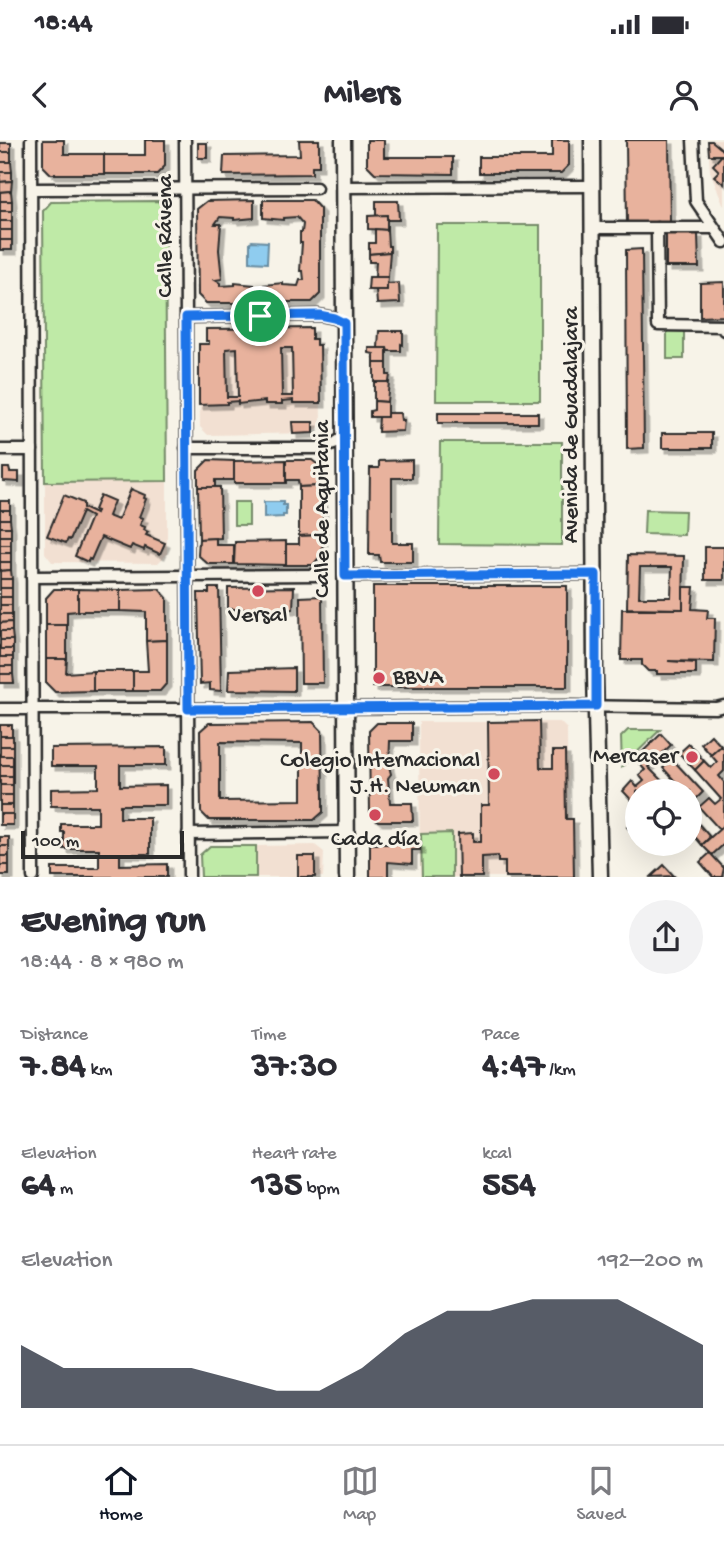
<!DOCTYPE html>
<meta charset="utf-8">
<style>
:root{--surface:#fff;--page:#f2f2f3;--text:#2b2b33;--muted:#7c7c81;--line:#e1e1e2;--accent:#111827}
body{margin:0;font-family:"Gochi Hand",sans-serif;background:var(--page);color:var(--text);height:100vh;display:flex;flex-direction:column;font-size:26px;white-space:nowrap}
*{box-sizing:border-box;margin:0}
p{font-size:23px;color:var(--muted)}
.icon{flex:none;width:38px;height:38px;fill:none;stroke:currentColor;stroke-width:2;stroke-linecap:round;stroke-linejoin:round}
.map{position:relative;height:737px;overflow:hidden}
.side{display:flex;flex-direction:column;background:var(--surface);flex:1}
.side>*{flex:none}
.buttons{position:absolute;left:625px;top:639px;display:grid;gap:14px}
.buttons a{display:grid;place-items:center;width:77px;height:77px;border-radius:50%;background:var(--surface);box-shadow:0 7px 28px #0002;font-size:35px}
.scale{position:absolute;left:21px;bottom:18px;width:163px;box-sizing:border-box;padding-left:7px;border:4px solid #2b2b2b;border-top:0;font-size:19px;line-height:24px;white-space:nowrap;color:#2b2b2b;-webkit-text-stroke:5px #f7f3e8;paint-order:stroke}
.pin{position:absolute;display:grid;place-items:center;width:60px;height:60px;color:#fff;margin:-30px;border:4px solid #fff;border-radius:50%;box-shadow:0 2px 7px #0007}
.round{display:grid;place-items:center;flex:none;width:74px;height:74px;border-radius:37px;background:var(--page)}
.overview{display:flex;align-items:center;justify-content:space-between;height:119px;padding:0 21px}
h1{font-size:38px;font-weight:800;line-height:52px}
.stats{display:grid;grid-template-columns:repeat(3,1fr);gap:10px;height:119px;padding:7px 21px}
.stats div{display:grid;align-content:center}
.stats b{font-size:35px;font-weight:800}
.stats small{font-size:19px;font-weight:400}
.stats p{font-size:19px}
.chart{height:196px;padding:14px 21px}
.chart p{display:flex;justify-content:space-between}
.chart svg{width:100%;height:126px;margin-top:7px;fill:var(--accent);opacity:.7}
.status{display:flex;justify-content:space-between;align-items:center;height:49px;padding:0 35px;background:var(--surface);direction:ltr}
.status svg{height:19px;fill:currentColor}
header{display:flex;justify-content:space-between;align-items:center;height:91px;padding:0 21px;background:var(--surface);font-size:32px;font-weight:800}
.dock{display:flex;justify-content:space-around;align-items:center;height:98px;border-top:2px solid var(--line);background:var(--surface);font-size:19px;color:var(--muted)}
.dock a{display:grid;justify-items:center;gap:4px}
.dock .active{color:var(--accent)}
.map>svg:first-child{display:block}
.built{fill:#f2e0d2}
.green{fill:#bfeaa7;stroke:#758a69;stroke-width:2}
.water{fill:#8fccef;stroke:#678ca1;stroke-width:2}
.building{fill:#e8b29d;stroke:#2b2b2b;stroke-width:2;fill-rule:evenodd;filter:url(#shadow)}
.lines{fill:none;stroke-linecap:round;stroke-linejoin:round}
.street-casing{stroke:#2b2b2b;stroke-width:15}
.secondary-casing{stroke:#2b2b2b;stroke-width:19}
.street{stroke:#f7f3e8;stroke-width:10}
.secondary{stroke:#f7f3e8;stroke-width:14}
.route-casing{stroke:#fff;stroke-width:14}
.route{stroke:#1a73e8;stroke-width:9}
.poi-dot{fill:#d1495b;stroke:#f7f3e8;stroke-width:2.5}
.labels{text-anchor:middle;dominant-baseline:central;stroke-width:6;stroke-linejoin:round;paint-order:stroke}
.street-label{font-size:23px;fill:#2b2b2b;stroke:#f7f3e8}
.poi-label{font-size:23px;fill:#2b2b2b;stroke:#f7f3e8}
</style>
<div class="status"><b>18:44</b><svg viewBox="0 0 49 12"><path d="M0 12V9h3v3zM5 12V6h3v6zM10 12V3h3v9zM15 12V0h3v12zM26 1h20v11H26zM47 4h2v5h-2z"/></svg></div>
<header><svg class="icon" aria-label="back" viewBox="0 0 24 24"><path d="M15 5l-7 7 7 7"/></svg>Milers<svg class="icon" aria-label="person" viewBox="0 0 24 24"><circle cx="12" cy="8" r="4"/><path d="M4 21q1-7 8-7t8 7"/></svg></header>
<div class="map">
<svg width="724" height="737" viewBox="0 0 724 737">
<defs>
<filter id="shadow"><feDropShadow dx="4.5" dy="4.5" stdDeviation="0" flood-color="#0004"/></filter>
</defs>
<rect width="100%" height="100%" fill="#f7f3e8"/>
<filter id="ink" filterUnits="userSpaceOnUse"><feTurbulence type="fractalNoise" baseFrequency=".0143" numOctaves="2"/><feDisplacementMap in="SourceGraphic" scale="14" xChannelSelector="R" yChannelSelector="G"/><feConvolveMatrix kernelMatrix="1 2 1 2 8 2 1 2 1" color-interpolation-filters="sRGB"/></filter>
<g filter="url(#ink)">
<g class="built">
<path d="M708 0H724V66L710 31Z"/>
<path d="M312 188V199H316V205H320L321 285 313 293 208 295 200 287 199 204 209 203 206 189Z"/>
<path d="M167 341V414L158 423 52 422 45 413V342Z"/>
<path d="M419 582H560L567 589 568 679H573L574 737H420Z"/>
<path d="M315 705 324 712 323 737H256V706Z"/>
</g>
<g class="green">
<path d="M158 61 165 69 167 341 45 342 43 71 51 62Z"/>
<path d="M437 85H540V261H436Z"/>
<rect x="667" y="189" width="17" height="30"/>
<path d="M440 302H562V405L439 404Z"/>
<rect x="234" y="362" width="15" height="23"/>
<path d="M645 370 685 371 684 395 644 394Z"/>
<path d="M628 590H660L622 627 621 597Z"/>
<path d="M452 693V737H422L421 694Z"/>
<path d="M210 706H256V737H201L200 715Z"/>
</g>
<g class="water">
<path d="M252 101 268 102 267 123 250 122V102Z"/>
<path d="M264 362H283V365H286V375H283V377L264 378Z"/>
</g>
<g class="building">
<path d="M43 0H64V14H104V34H51L43 26Z"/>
<path d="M145 0H165V26L157 34H104V15H145Z"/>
<path d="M299 0H319V26H312V34L223 35 224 16 300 15Z"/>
<path d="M367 0H384V17H453V34L375 33 367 25Z"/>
<path d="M552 0H569V25L561 33H479V17H552Z"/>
<path d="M626 0H669L670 83 627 84Z"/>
<path d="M708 1H712L724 11V44L714 36 719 31 713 25 722 15H709Z"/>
<rect x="0" y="3" width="11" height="9"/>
<rect x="198" y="3" width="9" height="15"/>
<rect x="0" y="12" width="11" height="10"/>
<path d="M0 22H11L12 32H0Z"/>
<path d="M0 32H12V41L0 42Z"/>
<path d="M12 41 11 51 0 52V42Z"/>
<path d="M11 51 12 61H0V52Z"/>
<path d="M254 60V78L234 80V78L220 77 215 84H221L219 110 222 139 215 140 220 143V146L235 145V143L254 145 255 163H206L198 155 197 69 207 61Z"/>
<path d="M263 60H312L320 69V154L312 162H264V145L283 143V145L298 146 300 140H304L303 131H300L302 103H300V92H302L303 84 297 77 283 78V80L263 78Z"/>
<rect x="0" y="61" width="12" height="10"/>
<path d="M376 61H398L399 80H387V75L376 76Z"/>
<rect x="0" y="71" width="12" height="10"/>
<path d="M387 75V90L368 89V76Z"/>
<rect x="0" y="81" width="12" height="9"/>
<path d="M375 89 387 90 388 106H390V112L369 114V103H375Z"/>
<rect x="0" y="90" width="12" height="10"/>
<path d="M666 94H698L699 127H666Z"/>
<rect x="0" y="100" width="12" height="10"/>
<path d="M642 109 644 308 627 309 626 110Z"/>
<path d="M390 112 388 137H375L376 122H369V114Z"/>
<path d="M369 137H388L387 150H368Z"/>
<path d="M724 142V176L700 177V143Z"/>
<path d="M399 143 400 163 377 164 376 150H387V144Z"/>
<path d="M312 188V199H316V205H320L321 263H293V260L282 261V264H265V261L238 264V261L227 262V264L199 265V204H209V201H206V189ZM237 208 238 257H227L226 209ZM281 208H292L293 256H282Z"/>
<path d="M379 191H403V205L401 204V211H388L387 208H378Z"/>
<path d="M369 208H387V223H374V214L369 213Z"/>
<path d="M374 223H387V235H390L389 242H374Z"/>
<path d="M374 242H389L387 262 374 261Z"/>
<path d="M374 261 387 262V277H370V271L374 270Z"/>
<path d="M387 273H400L401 280H404L403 291 378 292 379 277H387Z"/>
<rect x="438" y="273" width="100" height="10"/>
<path d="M292 282H313V293L293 294Z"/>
<rect x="662" y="293" width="50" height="15"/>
<path d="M208 320 234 321V340H215V347H198V330Z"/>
<path d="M286 320V343H234V321Z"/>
<path d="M286 320H312L322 328V346L299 347 298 340H286Z"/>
<path d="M412 320V338H392V403H413V422H380L379 415H369L370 328H379V321Z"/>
<path d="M3 328H9L10 332H19V342L3 341Z"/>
<path d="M322 346 323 395 299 396V347Z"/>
<path d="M198 347H220L221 398 199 399Z"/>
<path d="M131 349 145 355 144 358 146 359 139 377 143 378 140 385 145 387 144 390 148 392 146 395 165 403 160 414 145 407 144 410 132 405 130 409 101 397 91 420 89 419 88 422 75 416 91 377 82 372 70 400 68 399 66 403 47 396 64 355 83 363V368L96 374 97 371 94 370 100 355 114 361 108 376 118 380Z"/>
<rect x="0" y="361" width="10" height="9"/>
<rect x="0" y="370" width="10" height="9"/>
<path d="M0 379H10L11 387H0Z"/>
<rect x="0" y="387" width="11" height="9"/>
<path d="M323 395 322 414 313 425H286V404H299V396Z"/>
<rect x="0" y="396" width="11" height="9"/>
<path d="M216 398V405H234V424H208L198 415 199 399Z"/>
<path d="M286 401V425L234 424 235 402Z"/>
<rect x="0" y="405" width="11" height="8"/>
<rect x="705" y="407" width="19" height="33"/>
<rect x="0" y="413" width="11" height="9"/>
<path d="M628 415 684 416 683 469 627 468ZM640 427H672L671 457H639Z"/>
<path d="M0 422H11V430L0 431Z"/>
<path d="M11 430 12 439H0V431Z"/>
<rect x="0" y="439" width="12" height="9"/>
<rect x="373" y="446" width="194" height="101"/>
<path d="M294 447 293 469H228V448Z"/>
<path d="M683 447H694L692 469 708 470 707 478H715L714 522 668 521 696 523V534H657V531H648L642 525V520H621L622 469H683Z"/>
<rect x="0" y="448" width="12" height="9"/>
<path d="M209 448H219L221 551 210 550V543L200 544 198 453H209Z"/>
<path d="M54 449H78V471L67 472V485H46V458Z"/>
<path d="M78 449 120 450V471H78Z"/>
<path d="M159 449 167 458V500L146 501V472L120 471V450Z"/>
<path d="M322 456 323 543H301L300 457Z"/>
<rect x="0" y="457" width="12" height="8"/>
<rect x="0" y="465" width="12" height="9"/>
<path d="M0 474H12V482L0 483Z"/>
<path d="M12 482V491H0V483Z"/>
<rect x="46" y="485" width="21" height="34"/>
<path d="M0 491H12L13 500H0Z"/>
<rect x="0" y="500" width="13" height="9"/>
<path d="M167 500V543L160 551H133V531H148L146 501Z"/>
<rect x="0" y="509" width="13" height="8"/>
<rect x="0" y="517" width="13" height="9"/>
<path d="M46 519H67L66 533 93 531V551L55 552 46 543Z"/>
<rect x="0" y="526" width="13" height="8"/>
<path d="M294 528V551L228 550 229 530Z"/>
<rect x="93" y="531" width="40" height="20"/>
<path d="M0 534H13L14 543H0Z"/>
<path d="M539 581 540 628H553V611H565L566 679H573L574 737H505V722H498V716L482 717V737H459L458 694 473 693V702H481V665H489L488 582Z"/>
<path d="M313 582 322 591 323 655V672L314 680H209L201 672 200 591 209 583ZM220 602 302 603V660L220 661Z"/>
<path d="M377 583H412V601H390L389 626 391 634 388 638 390 663H412L413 681H378L370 674 369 591Z"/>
<rect x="0" y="585" width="12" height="11"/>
<path d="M661 594 671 605 648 627 669 648 666 651H637V666L623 651 632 641 637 647 644 641 639 635 645 630 635 619Z"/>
<path d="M711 595 721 606 711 615 701 604Z"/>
<rect x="0" y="596" width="13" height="10"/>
<path d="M689 604 704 621 695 630 679 613Z"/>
<rect x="0" y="606" width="13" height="10"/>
<path d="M721 606 724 609V631L719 636 724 642V685L719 689 699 667 709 658 715 664 721 659 695 630 704 621 711 628 717 622 711 615Z"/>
<path d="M166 607V625H120V646L166 645V665H120V678H150V714H120V725L167 724V737H52V728H99V709H64V692H61V684H98V666H51V649L98 648V626H51V608Z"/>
<rect x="0" y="616" width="13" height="9"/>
<path d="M672 619 703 652 694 661 690 657V651H684L663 628Z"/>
<rect x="0" y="625" width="13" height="11"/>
<rect x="0" y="636" width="13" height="9"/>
<rect x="0" y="645" width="13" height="10"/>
<rect x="0" y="655" width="13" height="10"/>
<rect x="0" y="665" width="13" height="9"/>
<rect x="0" y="674" width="13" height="11"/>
<path d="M690 674 710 697 702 705 690 691Z"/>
<path d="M637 678V698L627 687Z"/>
<path d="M722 687 724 689V704L712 715 702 705Z"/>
<rect x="0" y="697" width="9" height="9"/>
<path d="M370 704H420V710H412V724L388 722V737H370Z"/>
<rect x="0" y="706" width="9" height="10"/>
<path d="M710 713 724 728 722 737H713L700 722Z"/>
<rect x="0" y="716" width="9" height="9"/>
<rect x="298" y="716" width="17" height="21"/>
<rect x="0" y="725" width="9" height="10"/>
<path d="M664 725 674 736 651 737Z"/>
</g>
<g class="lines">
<g class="street-casing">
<g id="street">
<path d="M31 0 33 737"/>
<path d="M185 0 189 737"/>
<path d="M693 0 696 61 724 102"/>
<path d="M344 47 593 46"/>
<path d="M32 49 316 48"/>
<path d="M593 88H657L658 185 724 186V190"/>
<path d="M657 88H713"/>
<path d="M186 177 319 175 334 178 344 183"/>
<path d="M186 308H320L334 304 345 296"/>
<path d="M0 310H32"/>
<path d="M345 436 596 434"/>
<path d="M32 437 319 435"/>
<path d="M0 569H188L568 566 716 568 724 566"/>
<path d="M188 694 347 692"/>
</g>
</g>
<g class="secondary-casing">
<g id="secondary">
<path d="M343 0 347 737"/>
<path d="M592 0 595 532 600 737"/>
</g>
</g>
<use href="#street" class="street"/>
<use href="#secondary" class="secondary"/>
</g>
</g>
<g class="lines" filter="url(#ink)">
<g class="route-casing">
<path id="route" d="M319 175 334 178 344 183 345 436 596 434V566L188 569 186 177Z"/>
</g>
<use href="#route" class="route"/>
</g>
<g class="poi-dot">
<circle cx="258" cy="451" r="7"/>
<circle cx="379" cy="538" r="7"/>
<circle cx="692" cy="617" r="7"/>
<circle cx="494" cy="634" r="7"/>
<circle cx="375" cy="675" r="7"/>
</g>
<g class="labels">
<g class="street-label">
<text transform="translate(166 96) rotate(-90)">Calle Rávena</text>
<text transform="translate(572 285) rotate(-90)">Avenida de Guadalajara</text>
<text transform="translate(323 369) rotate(-90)">Calle de Aquitania</text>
</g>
<g class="poi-label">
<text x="258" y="476">Versal</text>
<text x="393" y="538" text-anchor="start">BBVA</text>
<text x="678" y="617" text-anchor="end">Mercaser</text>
<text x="480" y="621" text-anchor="end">Colegio Internacional<tspan x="480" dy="26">J.H. Newman</tspan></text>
<text x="375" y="700">Cada día</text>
</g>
</g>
</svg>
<div class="buttons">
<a><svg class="icon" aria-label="locate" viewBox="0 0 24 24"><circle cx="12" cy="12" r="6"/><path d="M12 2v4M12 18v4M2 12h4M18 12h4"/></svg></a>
</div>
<div class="scale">100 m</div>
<div class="pin" style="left:260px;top:176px;background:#1e9e55"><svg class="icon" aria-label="arrive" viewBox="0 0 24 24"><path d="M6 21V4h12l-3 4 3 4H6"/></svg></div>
</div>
<section class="side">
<div class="overview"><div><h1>Evening run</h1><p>18:44 · 8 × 980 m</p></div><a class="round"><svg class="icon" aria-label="share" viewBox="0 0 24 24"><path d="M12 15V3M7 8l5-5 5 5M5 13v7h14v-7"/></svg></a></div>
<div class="stats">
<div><p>Distance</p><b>7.84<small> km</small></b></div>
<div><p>Time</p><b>37:30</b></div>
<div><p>Pace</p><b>4:47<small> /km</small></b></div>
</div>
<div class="stats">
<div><p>Elevation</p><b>64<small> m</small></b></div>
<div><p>Heart rate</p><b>135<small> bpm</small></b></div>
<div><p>kcal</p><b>554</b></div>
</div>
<div class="chart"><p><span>Elevation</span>192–200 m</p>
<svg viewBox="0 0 160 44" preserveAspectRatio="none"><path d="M0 44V22L10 30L20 30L30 30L40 30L50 34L60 38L70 38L80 30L90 18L100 10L110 10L120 6L130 6L140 6L150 14L160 22V44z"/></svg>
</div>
</section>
<nav class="dock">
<a class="active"><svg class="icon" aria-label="home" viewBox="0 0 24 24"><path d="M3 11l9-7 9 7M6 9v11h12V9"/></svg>Home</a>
<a><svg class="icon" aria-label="map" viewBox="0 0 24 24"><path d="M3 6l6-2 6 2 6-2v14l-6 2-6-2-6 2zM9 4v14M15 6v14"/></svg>Map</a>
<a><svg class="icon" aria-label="saved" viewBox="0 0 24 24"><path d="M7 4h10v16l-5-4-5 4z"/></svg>Saved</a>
</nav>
